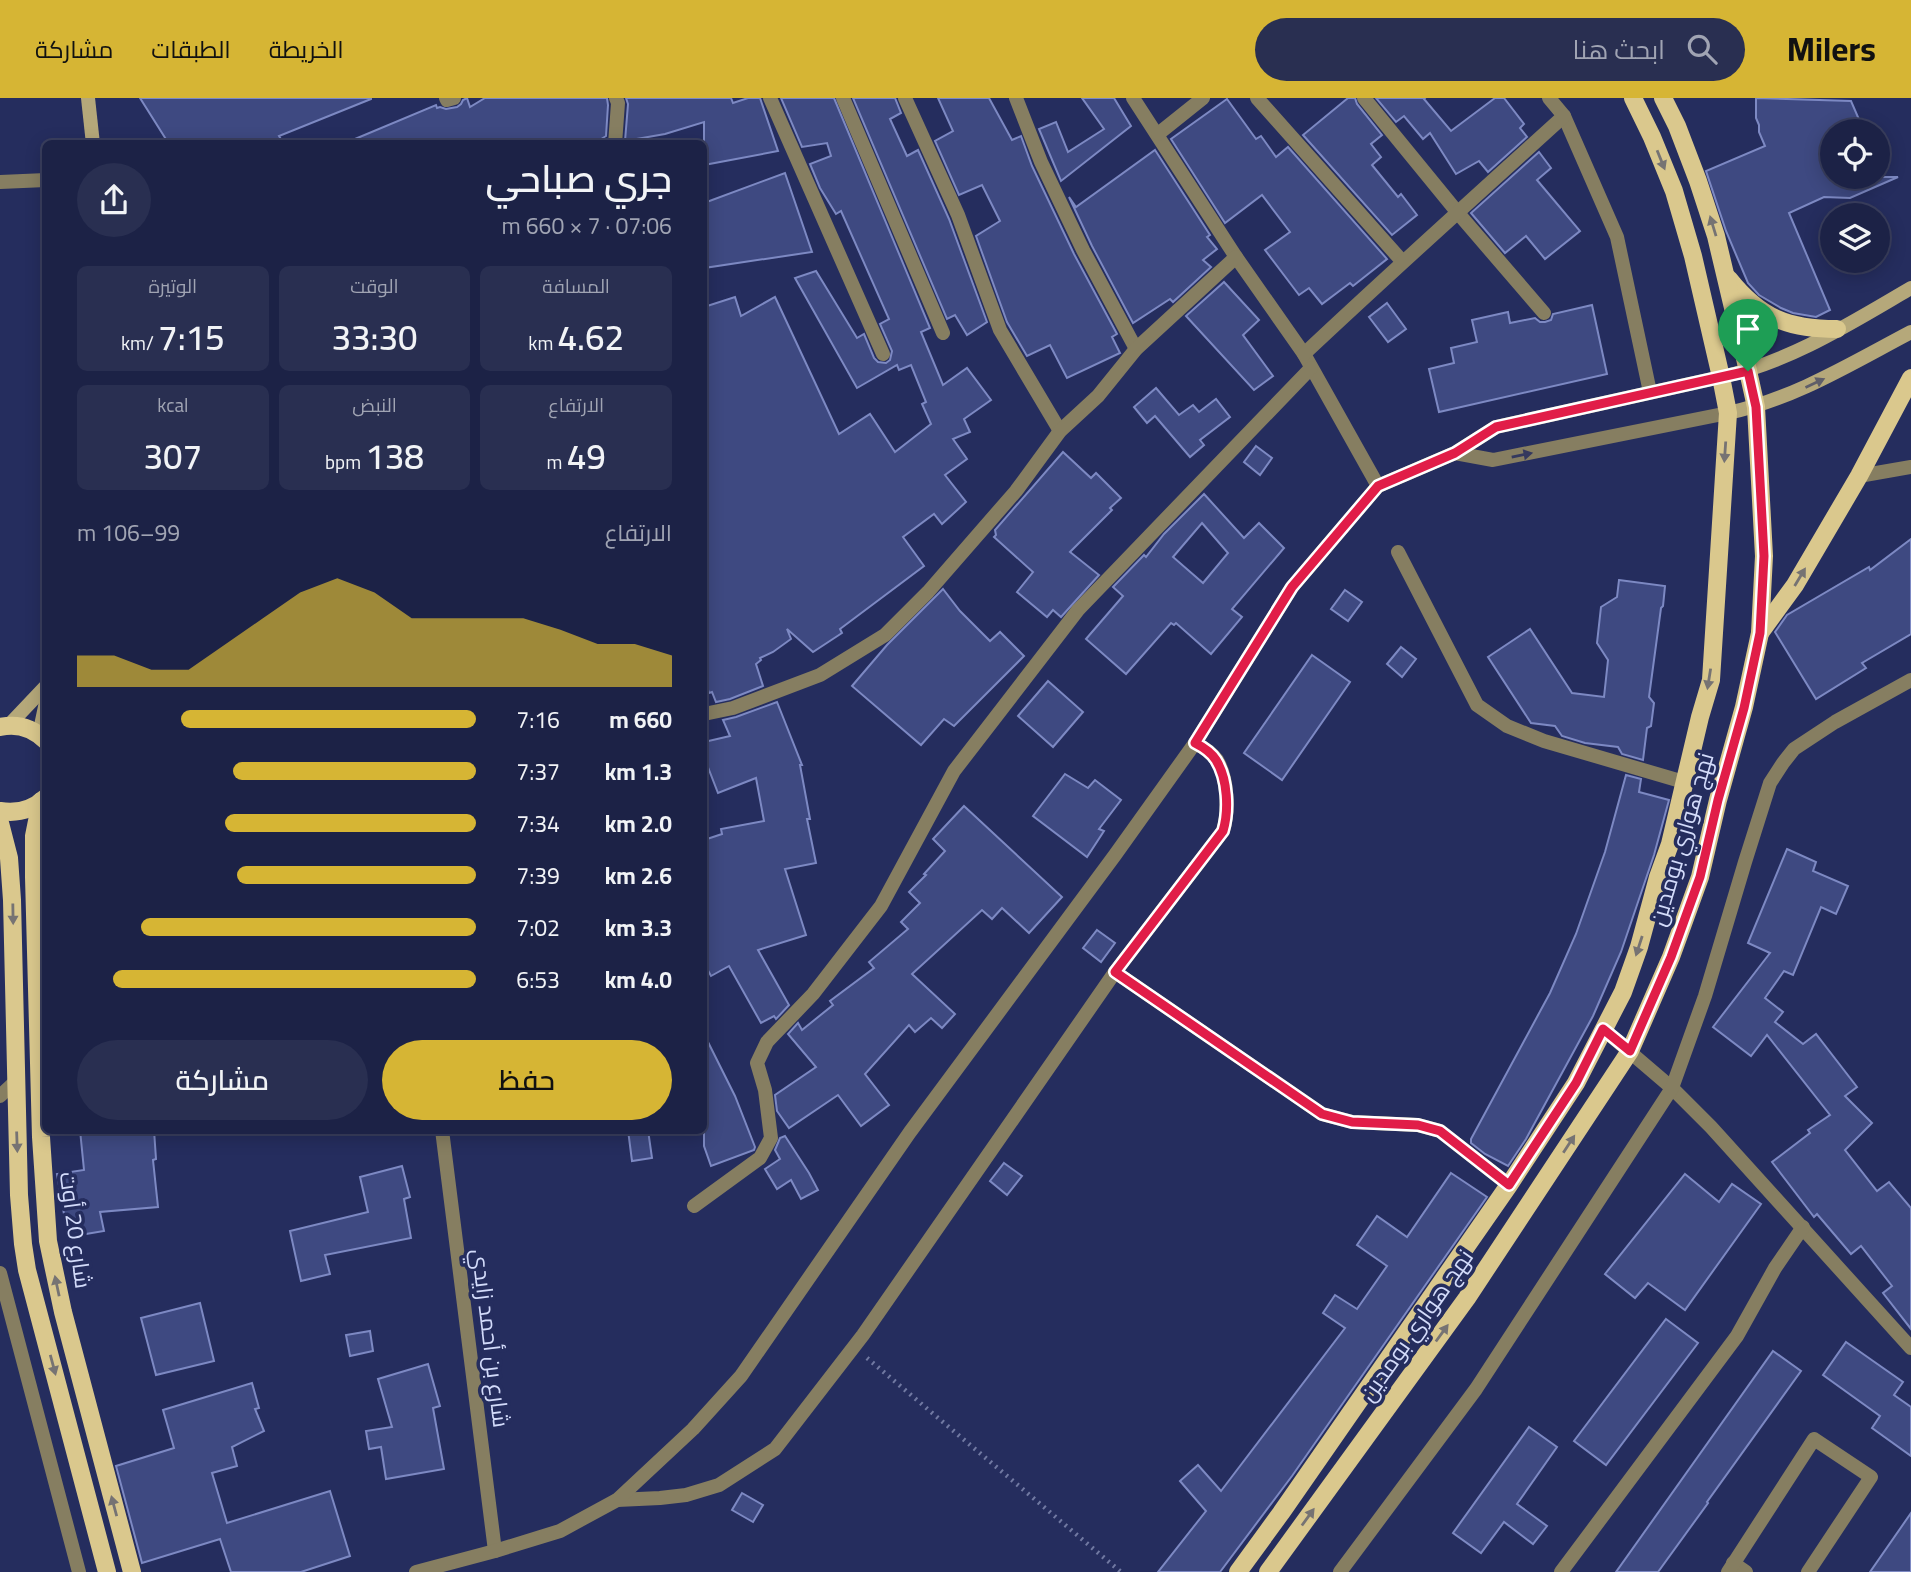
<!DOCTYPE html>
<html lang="ar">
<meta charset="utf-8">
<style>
:root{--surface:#1c2246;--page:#292f51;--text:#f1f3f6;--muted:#a0a4b3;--line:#3a3f5f;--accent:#d6b534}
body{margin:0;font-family:Georgia,Cairo,serif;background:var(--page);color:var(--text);direction:rtl;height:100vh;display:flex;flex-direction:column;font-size:26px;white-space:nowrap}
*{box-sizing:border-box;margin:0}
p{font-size:23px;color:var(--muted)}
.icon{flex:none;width:38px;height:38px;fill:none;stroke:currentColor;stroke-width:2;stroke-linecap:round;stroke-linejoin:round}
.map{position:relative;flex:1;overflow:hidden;direction:ltr}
.sheet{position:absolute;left:42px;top:42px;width:665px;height:994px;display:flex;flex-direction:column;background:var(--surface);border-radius:10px;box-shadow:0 4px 18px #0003,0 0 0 2px var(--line);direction:rtl}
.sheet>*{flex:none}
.fabs{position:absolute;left:1820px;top:21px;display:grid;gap:14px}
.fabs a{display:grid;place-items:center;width:70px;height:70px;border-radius:50%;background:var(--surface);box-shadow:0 4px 18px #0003,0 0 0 2px var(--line);font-size:35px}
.pin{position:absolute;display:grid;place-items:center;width:60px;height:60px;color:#fff;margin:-72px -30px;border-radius:50% 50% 50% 0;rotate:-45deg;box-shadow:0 0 7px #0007}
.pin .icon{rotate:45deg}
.round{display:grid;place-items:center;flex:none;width:74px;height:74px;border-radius:37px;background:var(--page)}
.summary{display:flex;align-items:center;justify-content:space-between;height:119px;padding:0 35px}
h1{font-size:38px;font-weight:600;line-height:52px}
.stats{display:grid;grid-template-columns:repeat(3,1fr);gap:10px;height:119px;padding:7px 35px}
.stats div{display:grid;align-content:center;border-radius:10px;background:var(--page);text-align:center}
.stats b{font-size:35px;font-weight:600}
.stats small{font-size:19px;font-weight:400}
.stats p{font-size:19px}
.chart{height:196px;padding:14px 35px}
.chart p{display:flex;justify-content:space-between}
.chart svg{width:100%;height:126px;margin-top:7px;fill:var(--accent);opacity:.7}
.action{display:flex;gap:14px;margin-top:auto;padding:14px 35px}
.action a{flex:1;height:80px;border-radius:42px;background:var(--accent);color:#111;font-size:28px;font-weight:600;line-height:80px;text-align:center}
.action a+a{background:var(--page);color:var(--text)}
ul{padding:0 35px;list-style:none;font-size:23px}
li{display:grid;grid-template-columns:112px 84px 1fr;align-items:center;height:52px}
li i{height:18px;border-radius:9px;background:var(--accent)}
header{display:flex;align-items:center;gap:42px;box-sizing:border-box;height:98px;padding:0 35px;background:var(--accent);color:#111}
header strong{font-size:33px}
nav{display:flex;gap:38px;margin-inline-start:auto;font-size:24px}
.search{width:490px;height:63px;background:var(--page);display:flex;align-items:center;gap:18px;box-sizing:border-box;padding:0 24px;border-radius:38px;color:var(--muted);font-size:26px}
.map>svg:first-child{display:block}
.building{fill:#3e4981;stroke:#7d89c3;stroke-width:2;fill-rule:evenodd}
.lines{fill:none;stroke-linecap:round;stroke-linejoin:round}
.path{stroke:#7179a2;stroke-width:4.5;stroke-dasharray:2 5;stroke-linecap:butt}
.service{stroke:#867e61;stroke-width:14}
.minor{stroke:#867e61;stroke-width:14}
.tertiary{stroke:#867e61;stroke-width:14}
.secondary{stroke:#b5a87a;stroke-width:14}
.primary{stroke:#dac88d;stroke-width:18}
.oneway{fill:#767373}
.oneway2{fill:#5f5e69}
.oneway3{fill:#34395e}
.route-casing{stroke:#fff;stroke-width:14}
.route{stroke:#e11d48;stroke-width:9}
.labels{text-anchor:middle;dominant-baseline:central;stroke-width:7;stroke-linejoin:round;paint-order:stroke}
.street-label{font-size:23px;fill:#d3dbfa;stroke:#252d5e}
</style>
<header>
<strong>Milers</strong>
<div class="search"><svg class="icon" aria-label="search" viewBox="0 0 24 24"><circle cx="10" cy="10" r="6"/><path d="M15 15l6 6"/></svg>ابحث هنا</div>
<nav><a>الخريطة</a><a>الطبقات</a><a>مشاركة</a></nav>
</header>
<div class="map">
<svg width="1911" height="1474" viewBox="0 0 1911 1474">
<rect width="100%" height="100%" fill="#252d5e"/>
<g class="building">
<path d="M140 0H371V1L279 38 284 46H169Z"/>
<path d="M467 0 470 9 485 0H607L608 7 606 38 593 46H343L436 7 437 10 440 9 446 11 457 9 461 6 463 2Z"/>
<path d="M626 0H731L733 5 748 0H760L778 53 704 67V24L665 36 625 43 628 6Z"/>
<path d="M781 0H834L930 230 921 234 943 287 967 270 991 302 964 321 970 334 953 341 967 361 945 377 966 404 942 426 934 416 903 439 924 468 840 531 842 535 813 554 787 531 791 541 773 554 760 560 761 562 756 566 763 588 730 601 716 604 712 594 709 595 704 578V209L735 199 741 218 775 199 839 336 870 316 895 354 931 326 922 306 926 304 911 267 899 272 897 267 857 290 795 180 816 173 857 240 864 236 874 260 878 264 886 265 890 262 892 253 880 226 889 221 841 113 836 116 820 90 810 66 831 58 827 45 802 49Z"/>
<path d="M853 0H895L901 15 890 21 907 58 918 52 949 121 987 224 967 237 955 217 947 221Z"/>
<path d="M938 0H989L1012 42 1021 38 1032 68 1074 156 1117 236 1112 239 1120 255 1067 280 1050 247 1027 258 1007 224 976 138 1000 123 982 87 959 97 935 43 953 33Z"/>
<path d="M1082 0H1114L1131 28 1061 83 1039 31 1056 24 1068 54 1104 31Z"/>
<path d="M1348 0H1355L1357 6 1382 37 1371 46 1381 59 1372 67 1398 99 1401 96 1417 117 1392 137 1303 37Z"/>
<path d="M1376 0H1425L1424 1 1451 33 1495 0H1504L1524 26 1520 30 1527 39 1488 74 1479 63 1456 76 1430 35 1423 41 1404 18 1396 24Z"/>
<path d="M1756 0 1851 3 1864 33H1832V79H1898L1850 100 1824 99 1789 115 1830 212 1816 219 1793 215 1781 210 1759 197 1748 185 1726 133 1706 73 1765 48 1759 34V27L1756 20Z"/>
<path d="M1227 1 1256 41 1261 38 1276 59 1288 49 1387 161 1353 188 1350 185 1322 206 1309 190 1299 197 1265 152 1290 134 1262 97 1225 125 1171 41Z"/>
<path d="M1155 52 1210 137 1207 139 1217 151 1203 162 1211 169 1173 204 1170 201 1133 225 1092 148 1069 99 1076 109Z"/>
<path d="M1539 54 1551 70 1537 82 1580 133 1545 161 1526 138 1505 155 1471 115Z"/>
<path d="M785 75 812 154 704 170V105Z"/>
<path d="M1224 184 1259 222 1243 237 1273 278 1254 292 1186 218Z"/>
<path d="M1387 205 1406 231 1388 244 1369 219Z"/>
<path d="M1592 207 1607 276 1439 314 1429 271 1454 265 1451 250 1477 244 1472 222 1508 214 1510 225 1535 220 1540 224H1545L1551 222 1553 216Z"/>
<path d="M1156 290 1179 317 1193 307 1199 314 1216 301 1230 319 1200 342 1204 347 1190 359 1155 318 1147 325 1134 309Z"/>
<path d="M1256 348 1272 360 1260 377 1244 364Z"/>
<path d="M1063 354 1091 380 1096 375 1121 400 1110 410 1112 412 1070 454 1099 477 1061 519 1053 512 1047 519 1017 494 1033 474 994 439 996 437 995 432Z"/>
<path d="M1204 396 1244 440 1259 425 1284 450 1232 511 1242 519 1211 556 1176 525 1174 527 1171 525 1126 576 1086 541 1123 498 1113 489 1144 457 1146 459 1164 436ZM1202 425 1228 455 1203 485 1173 459Z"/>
<path d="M1911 441V536L1862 565 1866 570 1816 601 1775 534 1787 517 1869 469 1870 472Z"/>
<path d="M1619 482 1665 488 1663 508 1661 510 1649 599 1654 605 1651 628 1647 630 1643 662 1622 656 1618 649 1585 645 1562 638 1555 628 1531 625 1488 559 1530 531 1572 595 1604 599 1608 562 1597 545 1601 509 1617 499Z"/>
<path d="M943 491 960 513 990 543 1000 534 1024 558 954 628 944 621 921 647 852 588 887 547Z"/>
<path d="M1345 492 1362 504 1348 523 1331 511Z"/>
<path d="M1401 549 1416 561 1402 579 1387 566Z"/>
<path d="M1312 557 1350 584 1282 682 1244 655Z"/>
<path d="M1048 583 1083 614 1053 649 1018 618Z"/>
<path d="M777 604 802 667H800L810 721H807L816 765 785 771 806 837 758 852 789 907 776 921 774 918 761 925 729 868 711 878 704 865V742L722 736 721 731 764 723 756 680 718 695 704 659V644L730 638 723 622 736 619Z"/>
<path d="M1065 676 1088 690 1095 682 1121 702 1099 731 1104 733 1087 759 1033 718Z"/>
<path d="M1626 677 1641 681 1639 694 1669 702 1654 757 1621 854 1593 918 1526 1041 1508 1068 1485 1056 1471 1045V1041L1550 895 1576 836 1605 754Z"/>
<path d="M964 708 1062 799 1029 835 1002 810 992 821 982 812 912 876 955 916 942 930 931 920 915 934 909 927 865 976 889 1007 861 1028 838 997 789 1030 777 1013 775 997 816 969 788 936 798 925 802 932 833 907 830 903 874 870 869 864 908 831 901 824 920 805 909 794 926 777 924 776 945 753 933 741Z"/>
<path d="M1787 751 1816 764 1813 773 1848 788 1836 816 1821 809 1793 877 1784 873 1765 900 1783 914 1775 924 1803 946 1816 936 1857 989 1845 998 1872 1025 1845 1052 1877 1093 1889 1084 1911 1110V1231L1883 1195 1892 1188 1861 1148 1851 1156 1817 1116 1814 1119 1772 1064 1810 1035 1808 1032 1830 1017 1767 937 1751 958 1713 929 1770 855 1748 845Z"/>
<path d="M1097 832 1115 845 1101 864 1083 850Z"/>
<path d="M704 936 735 998 755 1049 754 1052 711 1068 704 1048Z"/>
<path d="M80 1032H154L156 1061 153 1062 158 1109 100 1114 104 1133 68 1139 57 1076 84 1072Z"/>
<path d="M628 1032H648L652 1060 632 1063Z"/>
<path d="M785 1038 809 1075 818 1092 801 1101 791 1082 777 1091 765 1071 780 1061 775 1052 780 1040Z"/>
<path d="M1004 1065 1022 1078 1007 1097 990 1083Z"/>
<path d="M402 1068 410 1099 404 1101 411 1140 325 1157 330 1176 301 1183 290 1133 368 1114 360 1079Z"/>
<path d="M1451 1075 1487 1099 1292 1378 1220 1474H1158L1206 1413 1180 1383 1198 1367 1221 1393 1345 1230 1323 1215 1335 1197 1357 1211 1387 1168 1357 1147 1377 1118 1407 1139Z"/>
<path d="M1685 1076 1719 1104 1732 1086 1761 1106 1685 1212 1648 1185 1635 1200 1605 1176Z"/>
<path d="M200 1205 214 1263 156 1277 141 1220Z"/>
<path d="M1666 1221 1698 1245 1606 1367 1574 1343Z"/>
<path d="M370 1233 373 1253 350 1258 346 1237Z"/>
<path d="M1846 1244 1903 1284 1894 1297 1911 1309V1358L1872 1330 1880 1318 1823 1277Z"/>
<path d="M1773 1253 1801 1273 1707 1404 1708 1405 1658 1474H1616Z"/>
<path d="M428 1266 440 1308 433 1310 444 1371 386 1381 381 1349 369 1351 366 1333 392 1329 378 1281Z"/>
<path d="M252 1285 259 1310 255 1311 264 1333 232 1349 237 1368 212 1375 227 1425 330 1393 350 1458 301 1474H231L220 1441 142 1465 116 1368 174 1350 163 1312Z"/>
<path d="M1529 1329 1557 1349 1517 1406 1547 1428 1533 1446 1504 1424 1481 1455 1453 1435Z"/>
<path d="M742 1395 763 1407 753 1424 732 1412Z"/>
<path d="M1911 1415V1474H1870Z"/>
</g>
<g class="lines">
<path class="path" d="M867 1260 1121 1474"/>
<g class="service">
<path d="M1398 454 1477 607 1507 628 1544 643 1684 684"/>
<path d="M1115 874 1322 1016 1352 1024 1418 1027 1440 1033 1509 1087"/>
</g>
<g class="minor">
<path d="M446 0 447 2 454 0"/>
<path d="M770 0 883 256"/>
<path d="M843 0 943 235"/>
<path d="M905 0 958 117 1000 232 1060 333"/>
<path d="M1016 0 1041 64 1083 152 1136 251"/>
<path d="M1133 0 1236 159 1304 256 1378 388"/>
<path d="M1257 0 1402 163"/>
<path d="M1364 0 1458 115 1544 215"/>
<path d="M1549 0 1564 18 1617 139 1650 294"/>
<path d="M1158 36 1203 0"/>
<path d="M615 46 618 5 616 0"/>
<path d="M0 84 46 82"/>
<path d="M1304 256C1390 175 1477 97 1564 18"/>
<path d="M1859 378 1911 369"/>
<path d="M704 616 733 610 820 577 885 537 928 494 1016 393 1060 333 1098 298 1136 251 1236 159"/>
<path d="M1603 931 1672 990 1711 1029 1911 1250"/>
<path d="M0 998 15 984"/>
<path d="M442 1032 495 1453"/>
<path d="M694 1108 760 1060 771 1040 765 992 757 965 767 944 813 896 881 808 954 673 1078 512 1311 270"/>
<path d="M0 1175 79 1474"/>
<path d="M617 1402 660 1400 686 1397 719 1387 775 1351 863 1237 1115 874 1223 733C1229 713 1228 681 1217 662 1211 654 1203 649 1195 645"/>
<path d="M1733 1465 1746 1474"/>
<path d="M1340 1474 1476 1291 1672 990 1705 898 1745 764 1770 685 1783 665 1794 651 1835 624 1911 582"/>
<path d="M1561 1474 1737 1238 1775 1170 1803 1129"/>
<path d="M1728 1474 1814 1341 1871 1379 1808 1474"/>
</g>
<g class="tertiary">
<path d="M1455 355 1493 362 1728 315"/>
<path d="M416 1474 495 1453 560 1433 617 1402 693 1331 741 1278 910 1034 1115 757 1195 645 1292 489 1378 388 1455 355 1496 329 1721 279"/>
</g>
<g class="secondary">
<path d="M88 0 93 46"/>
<path d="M1721 279C1790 264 1851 225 1911 190"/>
<path d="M1728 315C1794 301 1852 265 1911 234"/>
<path d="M9 627 46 588"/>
<path d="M39 637 46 604"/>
</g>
<g class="primary">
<path d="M1729 181C1760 220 1788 231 1837 231"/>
<path d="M1760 535 1795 487 1859 378 1911 280"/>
<path d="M0 629C18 625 33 630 46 643"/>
<path d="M41 703 34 738V779L41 1039 48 1143 63 1214 132 1474"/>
<path d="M0 713C18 716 32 712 45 700"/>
<path d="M0 725 9 760 12 802 19 1097 23 1146 27 1172 107 1474"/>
<path d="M1238 1474 1281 1415 1509 1087 1576 985 1623 894 1639 849 1658 779 1670 746 1700 619 1711 582 1728 315 1721 279 1693 158 1674 93 1652 39 1633 0"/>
<path d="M1268 1474 1467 1200 1630 953 1671 859 1700 779 1718 702 1744 609 1760 535 1764 458 1756 309 1748 273 1716 138 1698 83 1677 28 1663 0"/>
</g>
</g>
<defs><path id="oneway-solid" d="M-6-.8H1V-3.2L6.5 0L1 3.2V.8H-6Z" transform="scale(1.75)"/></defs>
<g class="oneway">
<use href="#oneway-solid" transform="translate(1661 62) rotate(68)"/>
<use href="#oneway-solid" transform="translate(1713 128) rotate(-107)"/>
<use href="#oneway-solid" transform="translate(1725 354) rotate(94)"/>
<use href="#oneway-solid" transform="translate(1800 479) rotate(-59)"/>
<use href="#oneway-solid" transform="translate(1709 581) rotate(99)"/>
<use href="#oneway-solid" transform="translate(13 816) rotate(89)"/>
<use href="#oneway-solid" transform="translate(1639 848) rotate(108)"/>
<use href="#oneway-solid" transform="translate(17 1044) rotate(88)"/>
<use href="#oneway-solid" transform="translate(1569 1046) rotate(-57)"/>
<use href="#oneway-solid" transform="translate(57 1188) rotate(-102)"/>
<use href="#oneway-solid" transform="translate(1442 1235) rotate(-54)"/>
<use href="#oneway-solid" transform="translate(53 1267) rotate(75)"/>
<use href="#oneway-solid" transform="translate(114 1408) rotate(-105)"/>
<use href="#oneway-solid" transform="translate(1308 1419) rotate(-54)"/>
</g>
<use class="oneway2" href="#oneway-solid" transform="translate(1815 285) rotate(-25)"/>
<use class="oneway3" href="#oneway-solid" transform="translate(1522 357) rotate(-11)"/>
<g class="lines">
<g class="route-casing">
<path id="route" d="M1748 273 1756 309 1764 458 1760 535 1744 610 1718 702 1700 779 1671 859 1630 953 1603 931 1576 985 1509 1087 1440 1033 1418 1027 1352 1024 1322 1016 1115 874 1223 733C1229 713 1228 681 1216 662 1211 654 1203 649 1195 645L1292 489 1378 388 1455 355 1496 329Z"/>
</g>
<use href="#route" class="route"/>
</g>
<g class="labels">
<g class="street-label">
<text transform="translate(1681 741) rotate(-74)">نهج هواري بومدين</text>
<text transform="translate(76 1132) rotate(82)">شارع 20 أوت</text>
<text transform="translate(1416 1227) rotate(-55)">نهج هواري بومدين</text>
<text transform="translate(491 1240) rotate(83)">شارع بن أحمد زايدي</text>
</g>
</g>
</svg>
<div class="fabs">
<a><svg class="icon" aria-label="locate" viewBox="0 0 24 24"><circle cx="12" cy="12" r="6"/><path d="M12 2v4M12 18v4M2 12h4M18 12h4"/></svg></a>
<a><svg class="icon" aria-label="layers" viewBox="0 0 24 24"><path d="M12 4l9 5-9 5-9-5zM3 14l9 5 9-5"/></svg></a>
</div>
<div class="pin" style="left:1748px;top:273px;background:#1e9e55"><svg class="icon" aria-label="arrive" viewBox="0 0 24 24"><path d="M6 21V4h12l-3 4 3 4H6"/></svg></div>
<section class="sheet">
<div class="summary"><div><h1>جري صباحي</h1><p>07:06 · 7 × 660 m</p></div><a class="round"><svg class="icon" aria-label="share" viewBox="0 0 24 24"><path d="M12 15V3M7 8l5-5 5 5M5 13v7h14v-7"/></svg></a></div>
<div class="stats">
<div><p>المسافة</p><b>4.62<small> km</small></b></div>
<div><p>الوقت</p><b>33:30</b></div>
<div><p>الوتيرة</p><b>7:15<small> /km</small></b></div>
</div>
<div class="stats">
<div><p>الارتفاع</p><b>49<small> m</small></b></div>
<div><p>النبض</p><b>138<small> bpm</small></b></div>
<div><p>kcal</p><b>307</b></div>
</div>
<div class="chart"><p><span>الارتفاع</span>99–106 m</p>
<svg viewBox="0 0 160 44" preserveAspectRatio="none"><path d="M0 44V33L10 33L20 38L30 38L40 29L50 20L60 11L70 6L80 11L90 20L100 20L110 20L120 20L130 24L140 29L150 29L160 33V44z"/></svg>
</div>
<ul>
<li><b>660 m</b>7:16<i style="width:74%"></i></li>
<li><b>1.3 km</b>7:37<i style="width:61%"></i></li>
<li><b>2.0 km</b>7:34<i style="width:63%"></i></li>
<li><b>2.6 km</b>7:39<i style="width:60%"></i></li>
<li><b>3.3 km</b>7:02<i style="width:84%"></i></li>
<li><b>4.0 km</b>6:53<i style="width:91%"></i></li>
</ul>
<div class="action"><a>حفظ</a><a>مشاركة</a></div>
</section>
</div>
